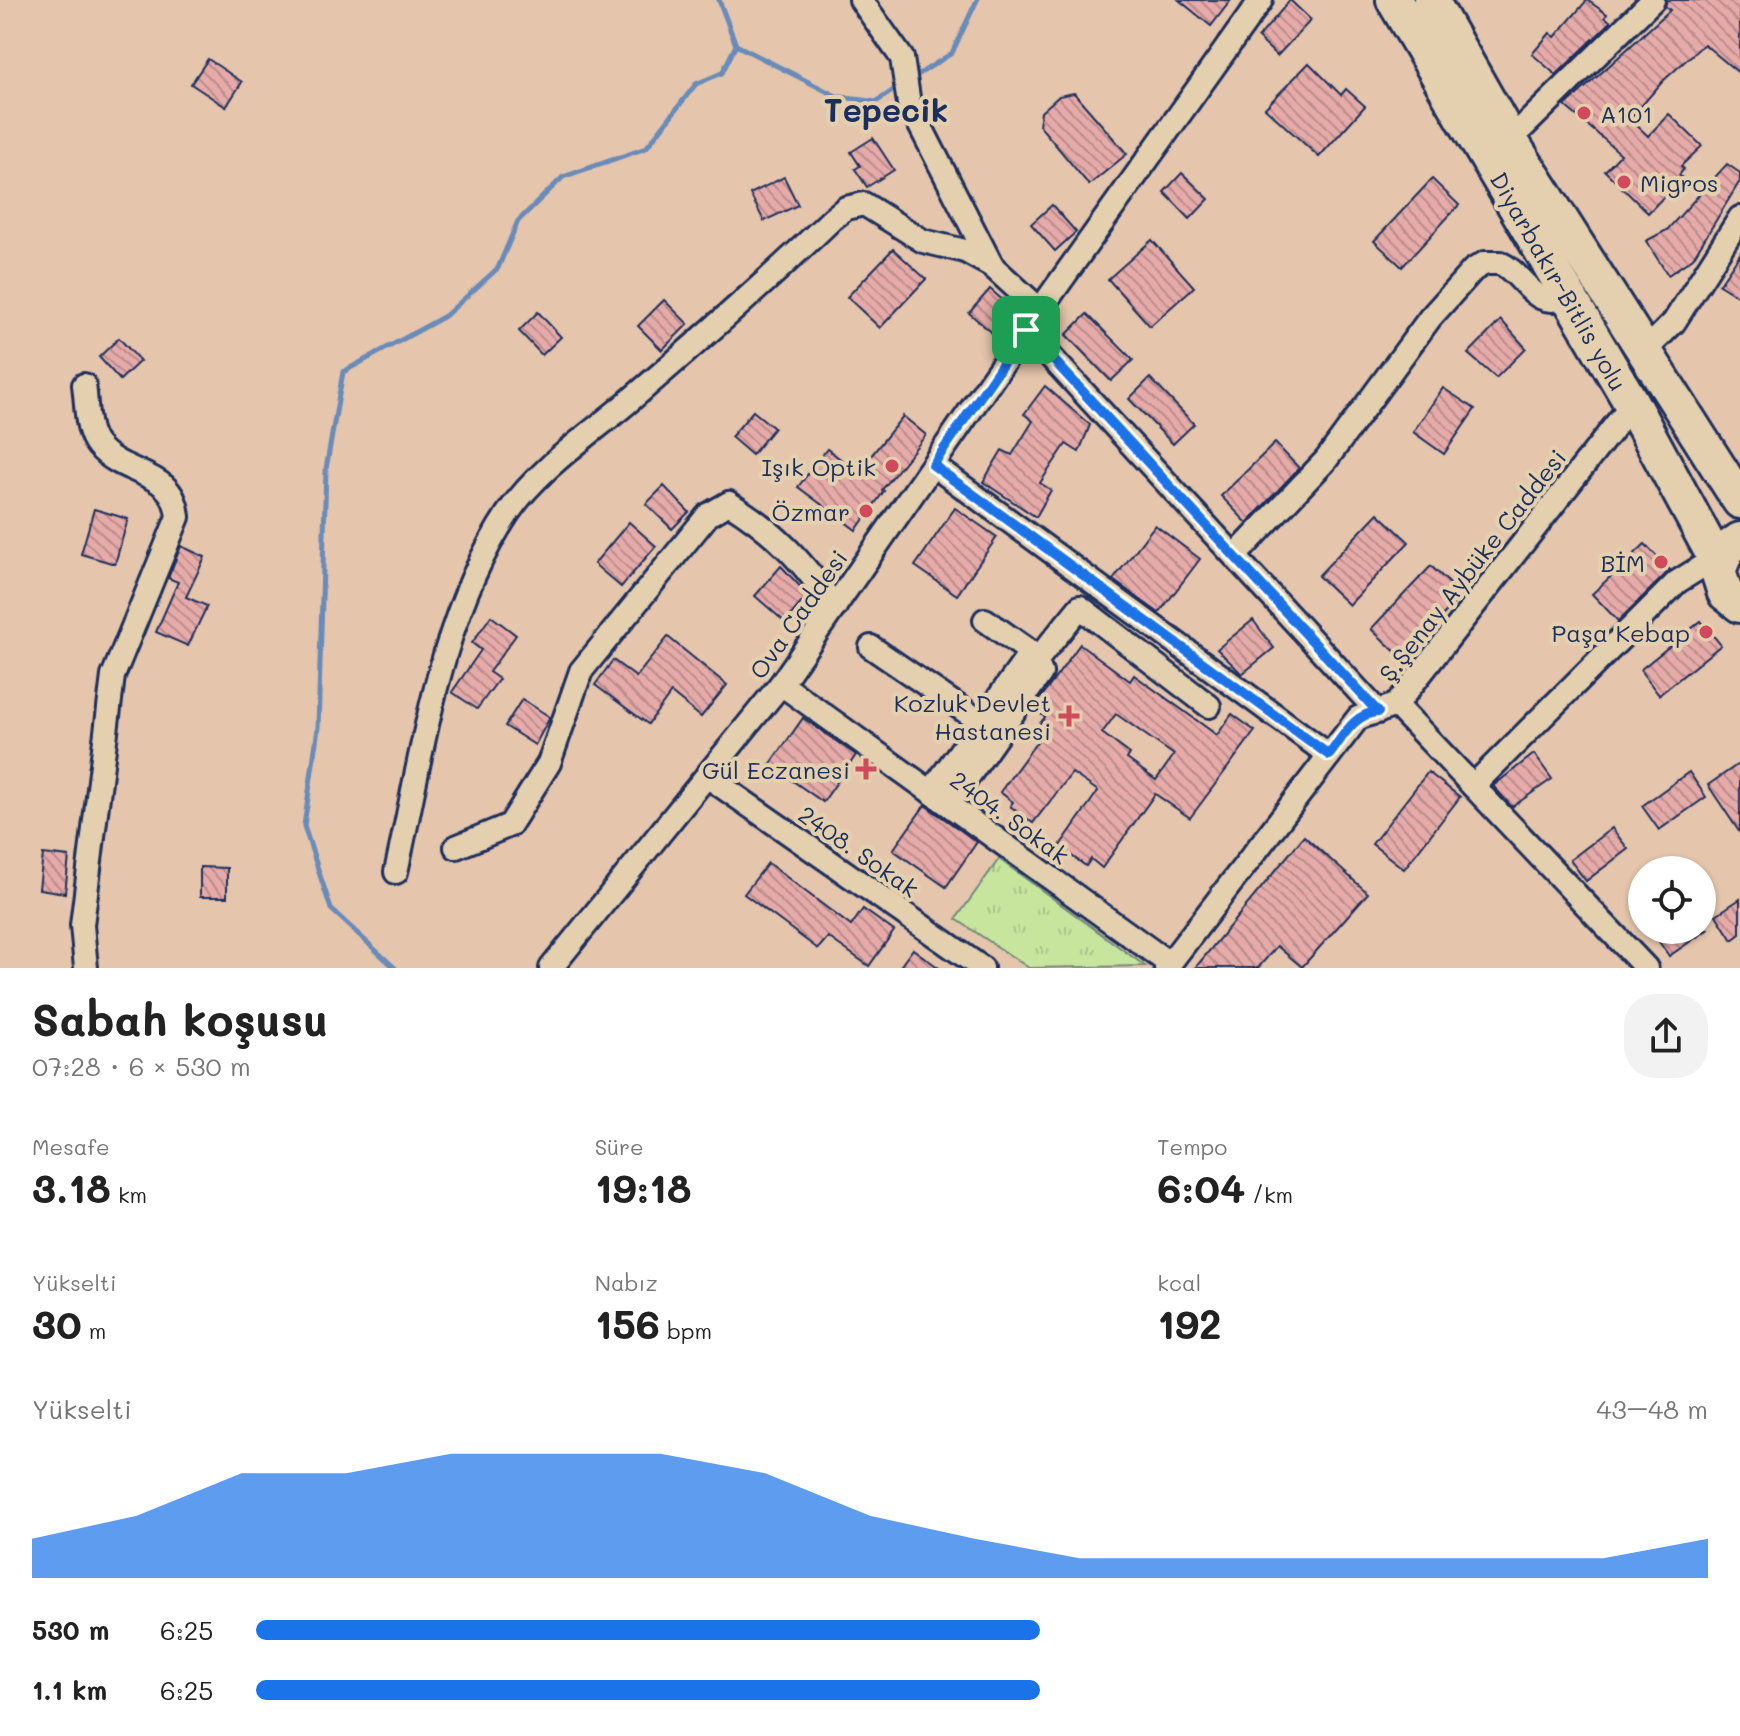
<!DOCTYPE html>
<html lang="tr">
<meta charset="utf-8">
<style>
:root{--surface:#fff;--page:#f2f2f2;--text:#222;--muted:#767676;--accent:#1a73e8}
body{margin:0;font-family:Mali,sans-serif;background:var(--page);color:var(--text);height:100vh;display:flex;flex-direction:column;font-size:30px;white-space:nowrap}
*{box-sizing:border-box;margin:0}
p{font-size:26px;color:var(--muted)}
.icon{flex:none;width:44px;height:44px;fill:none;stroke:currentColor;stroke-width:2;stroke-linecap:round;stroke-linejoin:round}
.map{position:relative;height:968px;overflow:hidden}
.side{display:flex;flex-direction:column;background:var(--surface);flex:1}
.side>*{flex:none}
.buttons{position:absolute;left:1628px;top:856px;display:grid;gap:16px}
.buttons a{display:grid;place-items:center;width:88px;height:88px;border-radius:50%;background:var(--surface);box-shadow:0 2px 6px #0004;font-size:40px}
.pin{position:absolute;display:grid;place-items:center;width:68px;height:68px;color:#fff;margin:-34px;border-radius:16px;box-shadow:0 4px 12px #0006}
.round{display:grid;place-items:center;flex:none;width:84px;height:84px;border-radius:32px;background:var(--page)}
.overview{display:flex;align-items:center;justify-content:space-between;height:136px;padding:0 32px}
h1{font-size:44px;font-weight:800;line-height:60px}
.stats{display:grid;grid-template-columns:repeat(3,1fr);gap:12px;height:136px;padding:8px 32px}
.stats div{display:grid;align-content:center}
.stats b{font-size:40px;font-weight:800}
.stats small{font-size:22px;font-weight:400}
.stats p{font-size:22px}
.chart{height:224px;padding:16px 32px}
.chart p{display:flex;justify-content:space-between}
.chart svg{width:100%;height:144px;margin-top:8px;fill:var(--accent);opacity:.7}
ul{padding:0 32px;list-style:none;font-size:26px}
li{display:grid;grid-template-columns:128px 96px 1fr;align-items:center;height:60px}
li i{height:20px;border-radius:10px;background:var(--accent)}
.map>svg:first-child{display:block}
.park{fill:url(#park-tufts);stroke:#728a7e;stroke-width:2}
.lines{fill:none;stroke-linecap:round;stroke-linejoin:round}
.stream{stroke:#688bb9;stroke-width:5}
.building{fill:url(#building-back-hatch);stroke:#1b2f5e;stroke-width:2;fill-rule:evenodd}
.minor-casing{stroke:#1b2f5e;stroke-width:28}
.highway-casing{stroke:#1b2f5e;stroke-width:40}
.minor{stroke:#e4d0ae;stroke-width:22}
.highway{stroke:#e4d0ae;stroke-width:34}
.route-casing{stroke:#fff;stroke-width:16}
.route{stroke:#1a73e8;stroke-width:10}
.poi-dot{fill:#d1495b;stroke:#e4d0ae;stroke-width:3}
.labels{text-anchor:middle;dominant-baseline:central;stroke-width:8;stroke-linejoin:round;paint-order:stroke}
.poi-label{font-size:24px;fill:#1b2f5e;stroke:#e4d0ae;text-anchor:end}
.street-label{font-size:24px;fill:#1b2f5e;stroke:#e4d0ae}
.district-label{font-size:32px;font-weight:bold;fill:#1b2f5e;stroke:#e4d0ae}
</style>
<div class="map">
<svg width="1740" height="968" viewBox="0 0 1740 968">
<defs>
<pattern id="park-tufts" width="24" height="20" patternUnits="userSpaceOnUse" patternTransform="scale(2)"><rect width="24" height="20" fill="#c8e59d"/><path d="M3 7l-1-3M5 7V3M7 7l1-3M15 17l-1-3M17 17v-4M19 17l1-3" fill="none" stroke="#abc58a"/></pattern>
<pattern id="building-back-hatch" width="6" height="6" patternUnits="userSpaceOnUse" patternTransform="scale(2)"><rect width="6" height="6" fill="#e6aba8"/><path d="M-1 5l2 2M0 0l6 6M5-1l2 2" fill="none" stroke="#ba8c8c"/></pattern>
</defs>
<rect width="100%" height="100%" fill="#e5c5ac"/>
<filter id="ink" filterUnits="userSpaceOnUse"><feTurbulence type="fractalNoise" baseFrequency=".0125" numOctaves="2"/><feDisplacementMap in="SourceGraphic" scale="16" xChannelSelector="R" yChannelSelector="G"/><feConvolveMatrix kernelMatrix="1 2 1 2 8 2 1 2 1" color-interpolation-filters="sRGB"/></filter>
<g filter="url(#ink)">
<path class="park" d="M999 859 1145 966 1029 968 956 919Z"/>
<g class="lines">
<g class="stream">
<path d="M719 0 736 45 836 96 876 102 901 85"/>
<path d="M913 78 952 53 977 0"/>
<path d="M395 968 331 909 304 826 318 728 326 469 343 372 445 316 498 268 518 221 563 177 646 148 696 84 722 73 736 45"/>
</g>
</g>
<g class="building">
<path d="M1179 0H1231L1211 26Z"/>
<path d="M1290 0 1311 20 1277 56 1258 38Z"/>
<path d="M1587 0 1607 14 1605 17 1611 22 1556 75 1532 54 1550 33 1555 37Z"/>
<path d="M1667 0H1740V74L1704 44 1663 81 1630 119 1648 136 1669 114 1702 146 1681 166 1684 169 1679 175 1682 178 1648 213 1605 171 1621 154 1565 106 1670 10 1665 6Z"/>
<path d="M208 59 242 82 226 107 191 84Z"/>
<path d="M1309 63 1341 95 1346 89 1365 106 1319 157 1265 108Z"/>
<path d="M1074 93 1127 154 1089 185 1039 125 1041 112 1059 96Z"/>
<path d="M873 138 894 170 867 187 855 169 860 166 851 152Z"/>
<path d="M1727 164 1740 173V181L1693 258 1668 275 1646 241 1667 230Z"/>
<path d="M1182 173 1209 199 1190 219 1164 192Z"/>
<path d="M784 177 798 205 764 221 750 194Z"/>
<path d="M1432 179 1459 205 1402 267 1374 241Z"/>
<path d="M1052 205 1076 232 1055 251 1031 224Z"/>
<path d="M1152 240 1194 287 1150 326 1108 279Z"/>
<path d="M893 249 926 279 880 328 847 297Z"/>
<path d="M1740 254V298L1719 285Z"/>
<path d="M990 289 1013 309 992 333 969 313Z"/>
<path d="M664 300 688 324 662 350 638 326Z"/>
<path d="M538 312 561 337 542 355 519 331Z"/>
<path d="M1087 314 1133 360 1111 381 1066 335Z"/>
<path d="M1501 320 1526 348 1496 378 1468 354Z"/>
<path d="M119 338 140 361 120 380 99 357Z"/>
<path d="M1150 378 1194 424 1173 444 1129 399Z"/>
<path d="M1045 386 1090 425 1079 452 1066 444 1040 483 1051 490 1036 517 983 482 1002 450 1012 455 1033 421 1024 414Z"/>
<path d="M1443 388 1475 409 1444 454 1413 432Z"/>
<path d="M753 411 774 428 752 455 731 437Z"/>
<path d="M903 416 926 435 882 490 884 491 856 530 798 487 827 449 858 472Z"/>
<path d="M1275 443 1299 468 1247 523 1221 496Z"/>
<path d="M664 486 689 512 672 529 646 504Z"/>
<path d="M955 508 997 537 957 595 915 566Z"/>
<path d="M94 509 128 519 115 564 81 554Z"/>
<path d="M1378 513 1409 542 1349 605 1318 576Z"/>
<path d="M629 522 656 546 621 587 594 564Z"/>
<path d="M1155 525 1200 559 1159 613 1113 580Z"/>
<path d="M1645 544 1670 570 1618 621 1592 594Z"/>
<path d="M181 546 205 557 186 597 207 606 188 646 156 632 178 582 168 578Z"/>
<path d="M781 566 808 595 785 622 755 596Z"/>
<path d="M1431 566 1462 595 1402 658 1371 629Z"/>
<path d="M491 616 516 635 489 672 499 679 477 709 452 692 481 650 472 643Z"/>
<path d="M1253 620 1274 648 1242 674 1217 649Z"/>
<path d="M1701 621 1721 645 1659 695 1640 670Z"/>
<path d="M668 637 727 685 701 717 671 693 648 724 595 685 613 660 636 677Z"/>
<path d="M1080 644 1130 681 1134 675 1217 735 1232 714 1255 731 1190 818 1155 794 1102 868 1091 859 1086 866 1059 847 1098 791 1072 773 1033 823 1010 806 1013 802 1000 792 1044 732 1037 727 1045 717 1033 709ZM1116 714 1174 755 1156 780 1127 759 1130 754 1102 733Z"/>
<path d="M522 699 550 717 535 745 505 726Z"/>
<path d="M803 718 856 755 823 802 770 765Z"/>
<path d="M1534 754 1552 779 1512 807 1493 786Z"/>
<path d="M1740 763V833L1708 785Z"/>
<path d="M1428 772 1460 797 1404 869 1372 844Z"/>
<path d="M1689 772 1706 797 1659 830 1642 806Z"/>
<path d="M925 805 977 842 946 887 893 850Z"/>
<path d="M1612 828 1628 849 1586 881 1570 860Z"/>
<path d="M1304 836 1368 893 1302 967 1277 946 1258 968H1195Z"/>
<path d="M43 854 69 857 65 893 39 889Z"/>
<path d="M768 863 851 926 863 909 894 931 869 966 828 937 818 949 744 894Z"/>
<path d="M200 867 227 868V897H200Z"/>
<path d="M1740 899V934L1732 940 1716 915Z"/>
<path d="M1651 930H1707L1669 956Z"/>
<path d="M913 949 939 968H899Z"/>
</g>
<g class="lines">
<g class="minor-casing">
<g id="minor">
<path d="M861 0 902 58 909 104 992 266"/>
<path d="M1510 140 1653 0"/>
<path d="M1026 330 1378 712"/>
<path d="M1644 352 1674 322 1740 218"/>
<path d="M84 385C87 404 85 430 98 446 125 478 174 468 178 517L113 676 82 925 86 968"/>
<path d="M933 465 1329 755"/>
<path d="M1235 556 1326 460 1430 318 1473 270 1485 263H1500C1525 274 1535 314 1568 295"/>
<path d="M985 620 1039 658"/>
<path d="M871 647 981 722"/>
<path d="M1036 661 1080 607 1209 706"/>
<path d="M781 684 1170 964"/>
<path d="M1396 705 1646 968"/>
<path d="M707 776 982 968"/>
<path d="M1473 786 1677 582 1701 567 1719 565"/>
<path d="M931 792 1025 661H1036L1041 673 949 804"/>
<path d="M456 847 510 825 549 763 581 671 708 515 729 503C777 533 802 561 835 607"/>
<path d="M396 872C423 752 439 617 508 513 538 469 588 436 628 402 698 342 766 283 832 219L846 208 864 204 923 241 965 251 992 266 1040 310"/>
<path d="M551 968 781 684 1040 310 1261 0"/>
<path d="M1166 968 1358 718 1396 705 1632 404"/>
</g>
</g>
<g class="highway-casing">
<g id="highway">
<path d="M1394 0 1632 404 1719 565"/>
<path d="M1431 0 1510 140 1740 501"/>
<path d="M1740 540 1727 549 1718 571 1725 593 1740 605"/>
</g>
</g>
<use href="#minor" class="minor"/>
<use href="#highway" class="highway"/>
</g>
</g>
<g class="lines" filter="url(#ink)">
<g class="route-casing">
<path id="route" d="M1026 330 1378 712C1354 713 1343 737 1329 755L933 465Z"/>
</g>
<use href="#route" class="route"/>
</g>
<g class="poi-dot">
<circle cx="1584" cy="113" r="8"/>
<circle cx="1624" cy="182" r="8"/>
<circle cx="892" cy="466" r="8"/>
<circle cx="866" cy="511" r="8"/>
<circle cx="1661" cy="562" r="8"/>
<circle cx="1706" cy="632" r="8"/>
<path d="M1065 704h8v8h8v8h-8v8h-8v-8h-8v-8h8z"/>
<path d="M862 757h8v8h8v8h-8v8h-8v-8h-8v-8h8z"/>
</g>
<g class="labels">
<g class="poi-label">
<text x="1600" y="113" text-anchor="start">A101</text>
<text x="1640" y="182" text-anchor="start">Migros</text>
<text x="876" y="466">Işık Optik</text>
<text x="850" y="511">Özmar</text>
<text x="1645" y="562">BİM</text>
<text x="1690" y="632">Paşa Kebap</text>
<text x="1051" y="702">Kozluk Devlet<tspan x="1051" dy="28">Hastanesi</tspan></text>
<text x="850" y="769">Gül Eczanesi</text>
</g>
<g class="street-label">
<text transform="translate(1559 281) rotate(60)">Diyarbakır-Bitlis yolu</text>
<text transform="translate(1472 565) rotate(-52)">Ş.Şenay Aybüke Caddesi</text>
<text transform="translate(798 614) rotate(-55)">Ova Caddesi</text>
<text transform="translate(1010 817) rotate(36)">2404. Sokak</text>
<text transform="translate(859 851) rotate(35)">2408. Sokak</text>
</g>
<g class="district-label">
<text x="886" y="109">Tepecik</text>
</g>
</g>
</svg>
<div class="buttons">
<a><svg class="icon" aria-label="locate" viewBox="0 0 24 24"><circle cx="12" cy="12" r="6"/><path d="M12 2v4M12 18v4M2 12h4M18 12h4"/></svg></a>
</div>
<div class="pin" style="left:1026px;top:330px;background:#1e9e55"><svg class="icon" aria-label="arrive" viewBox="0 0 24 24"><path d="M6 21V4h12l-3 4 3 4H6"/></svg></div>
</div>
<section class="side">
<div class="overview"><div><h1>Sabah koşusu</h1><p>07:28 · 6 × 530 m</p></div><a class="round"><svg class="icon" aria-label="share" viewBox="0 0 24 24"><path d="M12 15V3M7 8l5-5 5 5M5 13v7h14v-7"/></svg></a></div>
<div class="stats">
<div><p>Mesafe</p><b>3.18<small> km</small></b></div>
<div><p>Süre</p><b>19:18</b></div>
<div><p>Tempo</p><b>6:04<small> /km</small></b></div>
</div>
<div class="stats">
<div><p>Yükselti</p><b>30<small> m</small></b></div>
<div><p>Nabız</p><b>156<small> bpm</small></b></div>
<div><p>kcal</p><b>192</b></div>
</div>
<div class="chart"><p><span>Yükselti</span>43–48 m</p>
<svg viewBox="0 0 160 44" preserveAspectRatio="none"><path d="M0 44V32L10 25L20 12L30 12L40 6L50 6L60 6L70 12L80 25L90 32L100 38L110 38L120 38L130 38L140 38L150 38L160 32V44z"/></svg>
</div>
<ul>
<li><b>530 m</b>6:25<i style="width:54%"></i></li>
<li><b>1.1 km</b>6:25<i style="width:54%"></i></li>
</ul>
</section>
